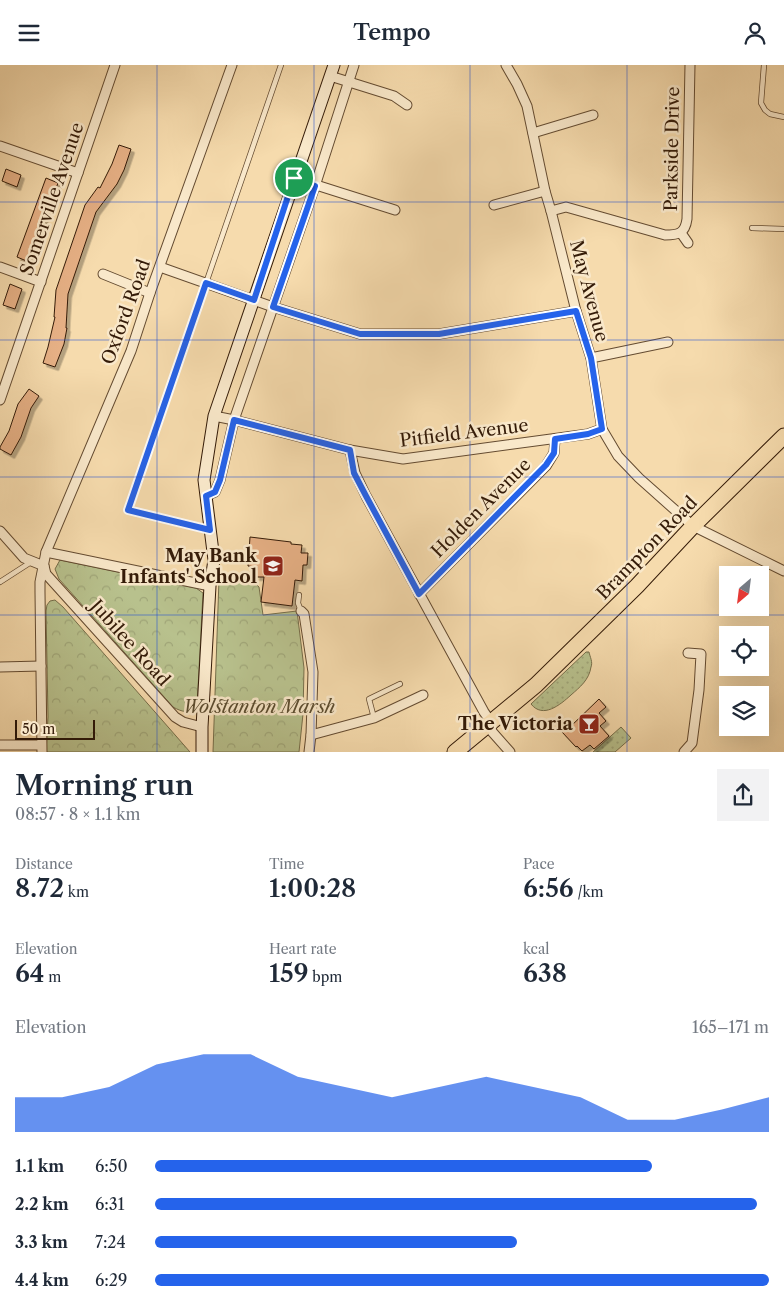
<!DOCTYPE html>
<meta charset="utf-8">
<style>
:root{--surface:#fff;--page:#f2f2f3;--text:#1f2937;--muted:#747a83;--accent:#2563eb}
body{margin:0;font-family:"Libre Caslon Text",serif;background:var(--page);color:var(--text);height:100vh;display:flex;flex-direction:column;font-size:19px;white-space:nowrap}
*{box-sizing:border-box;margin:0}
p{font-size:16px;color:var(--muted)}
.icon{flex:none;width:28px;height:28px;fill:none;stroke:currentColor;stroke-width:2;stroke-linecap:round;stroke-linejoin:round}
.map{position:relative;height:687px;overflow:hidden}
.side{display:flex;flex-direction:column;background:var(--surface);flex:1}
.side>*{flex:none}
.needle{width:32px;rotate:208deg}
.fabs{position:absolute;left:719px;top:501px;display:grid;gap:10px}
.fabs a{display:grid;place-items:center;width:50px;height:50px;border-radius:0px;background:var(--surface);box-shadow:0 5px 20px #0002;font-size:25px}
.scale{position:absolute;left:15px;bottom:12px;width:80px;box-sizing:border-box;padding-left:5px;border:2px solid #341b08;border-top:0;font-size:14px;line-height:18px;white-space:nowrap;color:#341b08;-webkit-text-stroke:4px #f9e8ca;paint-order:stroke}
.pin{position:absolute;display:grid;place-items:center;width:42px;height:42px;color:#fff;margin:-21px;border:2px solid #fff;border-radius:50%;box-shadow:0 1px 5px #0007}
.round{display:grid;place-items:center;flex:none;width:52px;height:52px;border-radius:0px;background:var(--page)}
.head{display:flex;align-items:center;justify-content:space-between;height:85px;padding:0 15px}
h1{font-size:28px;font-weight:600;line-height:38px}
.stats{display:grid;grid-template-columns:repeat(3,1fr);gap:8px;height:85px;padding:5px 15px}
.stats div{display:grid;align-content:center}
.stats b{font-size:25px;font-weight:600}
.stats small{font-size:14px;font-weight:400}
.stats p{font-size:14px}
.chart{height:140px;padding:10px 15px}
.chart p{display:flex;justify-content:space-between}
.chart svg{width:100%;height:90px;margin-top:5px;fill:var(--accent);opacity:.7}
ul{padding:0 15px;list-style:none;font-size:16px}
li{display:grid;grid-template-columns:80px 60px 1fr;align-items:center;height:38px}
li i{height:12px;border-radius:6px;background:var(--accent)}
header{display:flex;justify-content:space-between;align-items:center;height:65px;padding:0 15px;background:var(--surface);font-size:22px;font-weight:600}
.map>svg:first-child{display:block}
.grass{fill:url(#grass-dots);stroke:#766e4a}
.park{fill:url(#park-crowns);stroke:#766e4a}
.building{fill:#e6b085;stroke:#341b08;filter:url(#shadow)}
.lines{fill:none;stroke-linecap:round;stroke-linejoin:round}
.lane-casing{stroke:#644b31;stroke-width:6}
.street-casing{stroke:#644b31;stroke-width:11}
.secondary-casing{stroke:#341b08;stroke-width:13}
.highway-casing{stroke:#341b08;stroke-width:17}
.lane{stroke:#f9e8ca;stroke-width:4.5}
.street{stroke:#f9e8ca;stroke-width:9}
.secondary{stroke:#f9e8ca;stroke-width:11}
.highway{stroke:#f6dbad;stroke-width:15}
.route-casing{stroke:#fff;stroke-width:10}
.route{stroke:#2563eb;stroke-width:6}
.grid{fill:none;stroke:#1d4ed8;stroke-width:1;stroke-opacity:0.55}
.labels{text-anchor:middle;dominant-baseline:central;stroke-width:5;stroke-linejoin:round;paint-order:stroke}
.street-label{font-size:18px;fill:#341b08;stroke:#f9e8ca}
.poi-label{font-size:18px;font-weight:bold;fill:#341b08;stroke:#f9e8ca;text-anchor:end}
.park-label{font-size:18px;font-style:italic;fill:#5c4d30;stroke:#f9e8ca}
</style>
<header><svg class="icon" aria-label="menu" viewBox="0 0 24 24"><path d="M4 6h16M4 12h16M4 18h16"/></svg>Tempo<svg class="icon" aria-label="person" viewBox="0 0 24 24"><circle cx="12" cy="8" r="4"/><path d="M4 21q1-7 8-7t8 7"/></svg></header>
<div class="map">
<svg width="784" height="687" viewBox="0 0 784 687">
<defs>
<pattern id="grass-dots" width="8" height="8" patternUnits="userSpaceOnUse" patternTransform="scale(1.25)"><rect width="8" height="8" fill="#b8c18d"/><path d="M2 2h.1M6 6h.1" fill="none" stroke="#9fa578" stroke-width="1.8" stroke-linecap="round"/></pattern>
<pattern id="park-crowns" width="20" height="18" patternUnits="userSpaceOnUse" patternTransform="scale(1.25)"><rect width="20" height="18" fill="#b8c18d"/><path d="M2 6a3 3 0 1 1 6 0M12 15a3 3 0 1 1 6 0" fill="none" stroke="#9fa578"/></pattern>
<filter id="shadow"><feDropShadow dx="3.5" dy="3.5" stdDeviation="0" flood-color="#0004"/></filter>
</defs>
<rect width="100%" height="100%" fill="#f6dbad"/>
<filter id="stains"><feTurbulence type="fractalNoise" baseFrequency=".004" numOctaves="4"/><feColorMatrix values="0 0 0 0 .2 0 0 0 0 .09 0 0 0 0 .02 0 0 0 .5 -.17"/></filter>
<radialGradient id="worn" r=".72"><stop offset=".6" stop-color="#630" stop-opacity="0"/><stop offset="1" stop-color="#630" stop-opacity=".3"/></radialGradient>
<g class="grass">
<path d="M586 587H589C590 592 593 597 591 602 589 615 580 622 571 630 560 640 543 654 531 639Z"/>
<path d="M621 662 631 673 615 687H593Z"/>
</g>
<g class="park">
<path d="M60 495 196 523 203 528 197 642C189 649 182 647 173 642L59 514 55 504Z"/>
<path d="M219 514 256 519 259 522 263 550 297 546 304 603 303 649 299 687H213Z"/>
<path d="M55 535 63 542 190 687H46L48 652 46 546 47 540 50 536Z"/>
</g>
<g class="building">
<path d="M119 80 131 84 124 105 117 119 96 147 68 229 66 263H67L64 279 55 302 43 298 48 282 55 252H54L56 225 85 140 98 122 100 123 112 99Z"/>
<path d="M6 104 21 110 17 122 2 116Z"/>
<path d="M46 113 58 118 29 197 17 192Z"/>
<path d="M10 219 22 224 15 244 3 240Z"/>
<path d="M29 324 39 331 31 343 21 372 11 390 0 384V382L9 366 18 339Z"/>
<path d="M250 472 291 477V479L302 480 301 488H308L307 500H303L302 516 295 515 292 541 261 537 264 512H256L257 502 248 501Z"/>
<path d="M599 634 606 642 599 648 606 656 600 661 609 671 594 684 590 680 582 686 577 681 576 682 562 667 568 661 569 663Z"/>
</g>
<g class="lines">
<g class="lane-casing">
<g id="lane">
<path d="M764 0 761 38 765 45 770 49 784 52"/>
<path d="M752 163 784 164"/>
<path d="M209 465 128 445 281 0"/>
<path d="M0 517 31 497"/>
<path d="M299 530 298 538 301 546"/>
<path d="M374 653 369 634 400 619"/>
</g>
</g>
<g class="street-casing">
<g id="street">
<path d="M506 0 517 19 527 41 545 126 551 146 576 246 591 293 602 364 618 391 639 413 693 461 784 506"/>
<path d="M330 11 394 31 407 40"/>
<path d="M533 68 593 50"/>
<path d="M0 81 78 108"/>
<path d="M294 113 395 145"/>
<path d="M494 140 545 126"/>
<path d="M551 146 566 142 665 170C678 170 685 169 687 154L690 0"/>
<path d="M681 168 688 178"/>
<path d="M0 202 41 217"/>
<path d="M160 202 273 242 360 269H439L576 246"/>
<path d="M103 209 150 228"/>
<path d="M591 293 668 277"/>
<path d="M0 335 115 0"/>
<path d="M214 351 234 355 350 385 403 394 588 369 602 364"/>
<path d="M350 385 355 408 366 431 484 647 491 657"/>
<path d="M206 431 215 427 220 415 234 355 315 121 354 0"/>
<path d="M0 466 24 493 44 501"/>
<path d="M46 487 210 521"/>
<path d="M44 501 46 509 175 652 183 657 202 662"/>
<path d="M419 529 546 401 554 388 555 374"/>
<path d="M301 546 304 549 313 607 311 670 309 687"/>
<path d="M0 602 41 601"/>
<path d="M487 661 510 687"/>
<path d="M311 670 374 653 423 630"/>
<path d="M0 680H41"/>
<path d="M42 687 40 527V517L46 487 131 286 150 228 232 0"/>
<path d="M684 687 692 678 699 625 701 589 688 588"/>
</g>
</g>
<g class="secondary-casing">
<path id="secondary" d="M202 687V662L210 521 214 495 204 415 214 351 334 0"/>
</g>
<g class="highway-casing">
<path id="highway" d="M455 687 536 620 637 521 693 461 784 371"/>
</g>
<use href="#lane" class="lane"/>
<use href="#street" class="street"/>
<use href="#secondary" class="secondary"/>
<use href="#highway" class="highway"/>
</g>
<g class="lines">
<g class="route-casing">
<path id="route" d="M294 113 315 121 273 242 360 269H439L576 246 591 293 602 364 588 369 555 374 554 388 546 400 419 529 366 431 354 408 350 385 234 355 220 415 215 427 206 431 210 465 128 445 206 218 254 235Z"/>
</g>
<use href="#route" class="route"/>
</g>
<path class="grid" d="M157 0V687M314 0V687M470 0V687M627 0V687M0 137H784M0 275H784M0 412H784M0 550H784"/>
<defs>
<g id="school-square" transform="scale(1.125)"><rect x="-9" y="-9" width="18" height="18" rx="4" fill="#8f2418" stroke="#f9e8ca"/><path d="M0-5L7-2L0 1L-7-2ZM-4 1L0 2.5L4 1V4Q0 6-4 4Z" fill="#fff"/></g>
<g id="bar-square" transform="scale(1.125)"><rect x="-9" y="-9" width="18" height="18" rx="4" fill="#8f2418" stroke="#f9e8ca"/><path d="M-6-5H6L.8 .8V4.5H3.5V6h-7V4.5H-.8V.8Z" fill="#fff"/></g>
</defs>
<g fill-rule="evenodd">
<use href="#school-square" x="273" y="501"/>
<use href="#bar-square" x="589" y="659"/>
</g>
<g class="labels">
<g class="street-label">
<text transform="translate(672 84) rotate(-89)">Parkside Drive</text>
<text transform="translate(52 134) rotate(-71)">Somerville Avenue</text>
<text transform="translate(589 226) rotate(75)">May Avenue</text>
<text transform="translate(126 247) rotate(-70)">Oxford Road</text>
<text transform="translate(464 368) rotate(-7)">Pitfield Avenue</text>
<text transform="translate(481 443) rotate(-45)">Holden Avenue</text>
<text transform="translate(647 483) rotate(-46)">Brampton Road</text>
<text transform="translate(130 578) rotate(48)">Jubilee Road</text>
</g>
<g class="poi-label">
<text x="257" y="491">May Bank<tspan x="257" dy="21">Infants' School</tspan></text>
<text x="573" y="659">The Victoria</text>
</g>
<g class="park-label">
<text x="259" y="642">Wolstanton Marsh</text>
</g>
</g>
<rect width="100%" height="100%" filter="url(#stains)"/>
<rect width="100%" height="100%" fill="url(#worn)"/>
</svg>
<div class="fabs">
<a><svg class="needle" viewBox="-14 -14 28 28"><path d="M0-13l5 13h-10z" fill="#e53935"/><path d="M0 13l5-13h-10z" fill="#747a83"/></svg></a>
<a><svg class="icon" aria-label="locate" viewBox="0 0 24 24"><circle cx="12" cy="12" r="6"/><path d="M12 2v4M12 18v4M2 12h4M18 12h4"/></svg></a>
<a><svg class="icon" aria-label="layers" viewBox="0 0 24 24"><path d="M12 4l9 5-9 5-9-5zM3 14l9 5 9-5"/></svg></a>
</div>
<div class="scale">50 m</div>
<div class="pin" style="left:294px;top:113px;background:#1e9e55"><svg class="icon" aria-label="arrive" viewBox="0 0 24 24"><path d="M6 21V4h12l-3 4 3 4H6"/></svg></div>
</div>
<section class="side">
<div class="head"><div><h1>Morning run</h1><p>08:57 · 8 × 1.1 km</p></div><a class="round"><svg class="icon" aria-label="share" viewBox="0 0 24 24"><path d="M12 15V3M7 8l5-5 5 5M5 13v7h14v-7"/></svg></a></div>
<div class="stats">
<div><p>Distance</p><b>8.72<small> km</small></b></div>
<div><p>Time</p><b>1:00:28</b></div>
<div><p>Pace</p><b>6:56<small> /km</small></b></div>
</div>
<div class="stats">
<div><p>Elevation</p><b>64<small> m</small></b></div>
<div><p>Heart rate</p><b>159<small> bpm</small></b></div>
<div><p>kcal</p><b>638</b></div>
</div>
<div class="chart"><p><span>Elevation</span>165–171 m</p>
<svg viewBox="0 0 160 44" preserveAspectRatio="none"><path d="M0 44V27L10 27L20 22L30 11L40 6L50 6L60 17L70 22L80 27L90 22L100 17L110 22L120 27L130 38L140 38L150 33L160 27V44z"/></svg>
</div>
<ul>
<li><b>1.1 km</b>6:50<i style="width:81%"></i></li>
<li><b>2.2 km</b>6:31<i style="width:98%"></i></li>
<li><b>3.3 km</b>7:24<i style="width:59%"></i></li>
<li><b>4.4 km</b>6:29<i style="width:100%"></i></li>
</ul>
</section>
